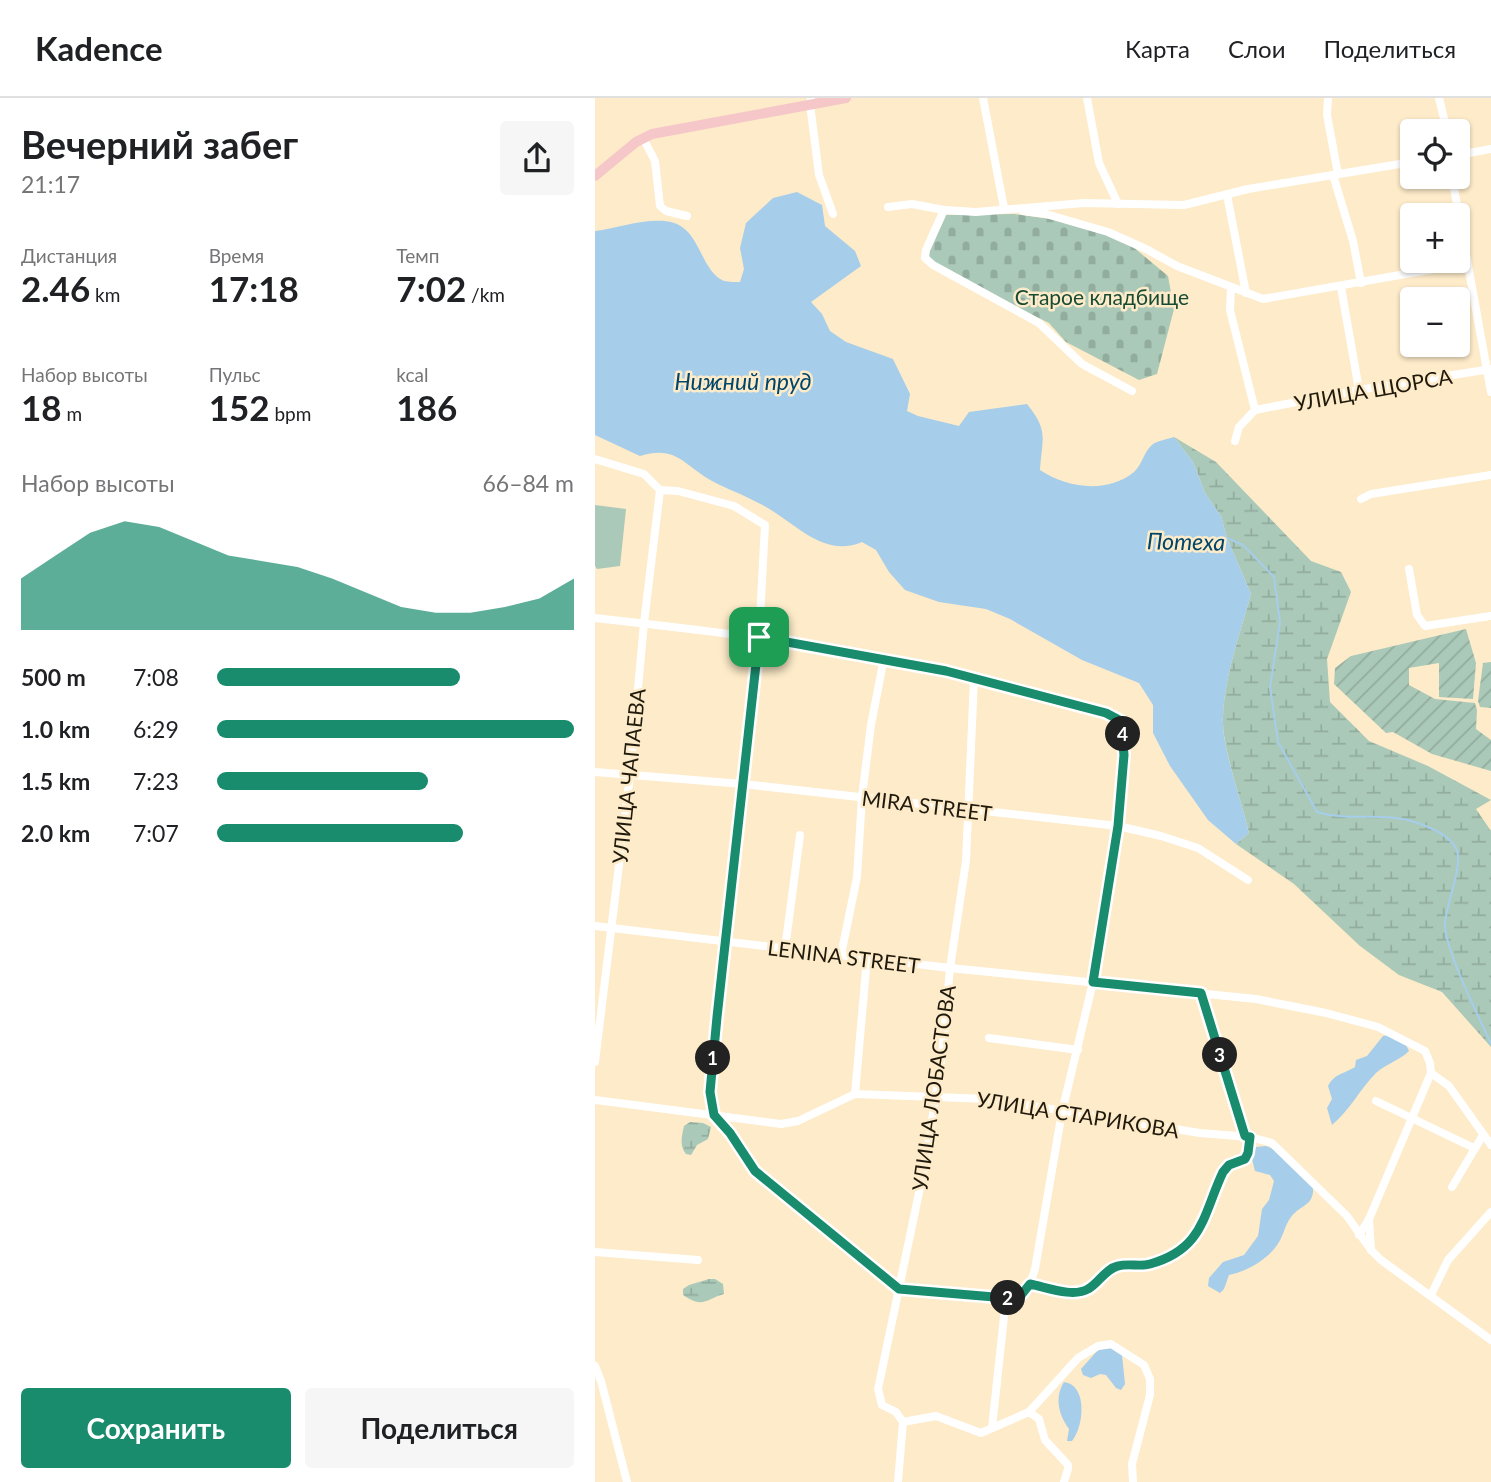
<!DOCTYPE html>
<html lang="ru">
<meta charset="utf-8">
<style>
:root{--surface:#fff;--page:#f6f6f6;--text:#202124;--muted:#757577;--line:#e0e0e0;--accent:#188c6d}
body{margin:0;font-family:Lato,sans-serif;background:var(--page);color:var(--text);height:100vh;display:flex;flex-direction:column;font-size:26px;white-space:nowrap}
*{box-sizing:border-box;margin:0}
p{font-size:23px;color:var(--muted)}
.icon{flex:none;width:38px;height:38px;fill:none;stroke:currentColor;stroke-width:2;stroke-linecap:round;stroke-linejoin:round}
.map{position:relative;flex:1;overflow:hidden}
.details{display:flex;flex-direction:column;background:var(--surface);width:595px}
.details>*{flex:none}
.controls{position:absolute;left:805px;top:21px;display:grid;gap:14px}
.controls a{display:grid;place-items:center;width:70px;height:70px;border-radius:7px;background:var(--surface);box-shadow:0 2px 5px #0004;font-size:35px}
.pin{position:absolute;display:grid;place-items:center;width:60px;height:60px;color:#fff;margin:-30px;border-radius:14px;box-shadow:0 4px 10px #0006}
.km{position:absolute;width:35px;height:35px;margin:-18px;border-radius:50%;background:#222;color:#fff;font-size:19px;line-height:35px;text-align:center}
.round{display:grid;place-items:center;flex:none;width:74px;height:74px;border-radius:7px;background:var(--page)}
.head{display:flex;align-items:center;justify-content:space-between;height:119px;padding:0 21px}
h1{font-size:38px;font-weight:700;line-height:52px}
.figures{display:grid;grid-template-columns:repeat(3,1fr);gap:10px;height:119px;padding:7px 21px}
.figures div{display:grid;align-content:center}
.figures b{font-size:35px;font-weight:700}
.figures small{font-size:19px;font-weight:400}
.figures p{font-size:19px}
.chart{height:196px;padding:14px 21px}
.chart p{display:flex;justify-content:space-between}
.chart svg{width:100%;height:126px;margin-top:7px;fill:var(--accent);opacity:.7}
.cta{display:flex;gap:14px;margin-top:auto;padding:14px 21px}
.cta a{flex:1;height:80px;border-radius:7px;background:var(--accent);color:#fff;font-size:28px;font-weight:700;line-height:80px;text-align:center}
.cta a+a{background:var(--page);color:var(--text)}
ul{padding:0 21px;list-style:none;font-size:23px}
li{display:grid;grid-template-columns:112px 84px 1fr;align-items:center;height:52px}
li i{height:18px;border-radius:9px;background:var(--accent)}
header{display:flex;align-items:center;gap:42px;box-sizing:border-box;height:98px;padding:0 35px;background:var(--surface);border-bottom:2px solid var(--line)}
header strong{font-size:33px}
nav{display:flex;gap:38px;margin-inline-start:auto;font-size:24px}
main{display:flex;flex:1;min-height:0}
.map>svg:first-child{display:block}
.grass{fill:#aac9b8}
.wetland{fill:url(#wetland-marsh)}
.cemetery{fill:url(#cemetery-stones)}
.garden{fill:url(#garden-furrows)}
.water{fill:#a6cdea}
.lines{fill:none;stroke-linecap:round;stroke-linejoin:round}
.stream{stroke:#a6cdea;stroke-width:2}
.minor{stroke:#fff;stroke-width:8}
.major{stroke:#f6c7c8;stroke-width:10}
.route-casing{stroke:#fff;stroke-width:14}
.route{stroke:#188c6d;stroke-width:9}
.labels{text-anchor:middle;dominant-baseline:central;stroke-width:5;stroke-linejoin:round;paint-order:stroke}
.park-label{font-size:21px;fill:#174c34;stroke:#fdebc9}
.street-label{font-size:21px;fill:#201a0d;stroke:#fdebc9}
.water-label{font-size:23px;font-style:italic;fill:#00456a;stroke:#fdebc9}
</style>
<header>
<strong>Kadence</strong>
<nav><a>Карта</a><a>Слои</a><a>Поделиться</a></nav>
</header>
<main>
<section class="details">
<div class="head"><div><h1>Вечерний забег</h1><p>21:17</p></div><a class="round"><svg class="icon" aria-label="share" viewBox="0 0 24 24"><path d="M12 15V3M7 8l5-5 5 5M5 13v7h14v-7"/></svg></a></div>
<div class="figures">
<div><p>Дистанция</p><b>2.46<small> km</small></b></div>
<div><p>Время</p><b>17:18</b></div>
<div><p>Темп</p><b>7:02<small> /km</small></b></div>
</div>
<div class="figures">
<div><p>Набор высоты</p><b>18<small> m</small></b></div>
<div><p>Пульс</p><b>152<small> bpm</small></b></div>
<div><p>kcal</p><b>186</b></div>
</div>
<div class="chart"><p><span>Набор высоты</span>66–84 m</p>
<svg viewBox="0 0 160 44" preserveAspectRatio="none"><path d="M0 44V26L10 18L20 10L30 6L40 8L50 13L60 18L70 20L80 22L90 26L100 31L110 36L120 38L130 38L140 36L150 33L160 26V44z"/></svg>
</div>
<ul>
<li><b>500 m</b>7:08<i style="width:68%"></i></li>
<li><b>1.0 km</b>6:29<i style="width:100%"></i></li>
<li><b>1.5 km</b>7:23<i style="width:59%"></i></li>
<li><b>2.0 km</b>7:07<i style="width:69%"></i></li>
</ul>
<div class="cta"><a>Сохранить</a><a>Поделиться</a></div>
</section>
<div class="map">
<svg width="896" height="1384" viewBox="0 0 896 1384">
<defs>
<pattern id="wetland-marsh" width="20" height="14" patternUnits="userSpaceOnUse" patternTransform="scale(1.75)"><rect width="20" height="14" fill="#aac9b8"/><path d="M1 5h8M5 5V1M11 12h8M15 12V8" fill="none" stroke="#92ac9d"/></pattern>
<pattern id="cemetery-stones" width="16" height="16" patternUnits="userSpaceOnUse" patternTransform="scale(1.75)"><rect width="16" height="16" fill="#aac9b8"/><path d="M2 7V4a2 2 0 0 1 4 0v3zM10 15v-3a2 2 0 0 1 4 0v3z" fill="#92ac9d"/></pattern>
<pattern id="garden-furrows" width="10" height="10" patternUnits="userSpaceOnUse" patternTransform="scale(1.75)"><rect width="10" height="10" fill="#aac9b8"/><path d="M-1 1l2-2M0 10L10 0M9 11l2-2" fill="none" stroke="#92ac9d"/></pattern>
</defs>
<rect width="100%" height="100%" fill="#fdebc9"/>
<path class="grass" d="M0 407 31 411 25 468 2 471 0 468Z"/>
<g class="wetland">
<path d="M579 339 621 364 716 463 746 474 756 494 732 561 735 604 774 643 833 668 896 702 881 711 896 733V949L847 894 804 877 765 848 699 786 641 746 654 735C647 704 626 647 628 618 630 576 645 536 656 496L632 440 626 418 610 395 598 364Z"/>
<path d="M95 1024 108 1025 116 1029 113 1041 102 1047 96 1057 91 1056C84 1048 87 1037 89 1028Z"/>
<path d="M114 1181H120L128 1186 129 1196C111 1201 108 1211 88 1197V1191L94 1187Z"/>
</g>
<path class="cemetery" d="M419 116 477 124 531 143 573 178 579 211 562 276 544 282 471 244 454 225 366 182 336 162 332 153 350 117Z"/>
<g class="garden">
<path d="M871 531 881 565 878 601 844 599V565L814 570V587L840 601 880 605 882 612 881 631 896 642V673L837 656 798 634 791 635 739 586 740 570 756 558Z"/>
<path d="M896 564V610L885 609 883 603 888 565Z"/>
</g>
<g class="water">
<path d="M202 94 227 107 230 128 260 153 266 168 216 204 227 216 235 233 251 244 298 261 315 296 312 313 323 318 364 328 374 314 432 306C454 333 447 340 445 372 472 390 512 396 539 374 547 367 549 353 558 346 562 343 573 341 579 339L598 364 610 395 626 418 632 440 656 496C645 536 630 576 628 618 626 648 647 704 654 735L641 746 613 722 575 668 558 635V607L544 585 487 562 415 521 391 511 344 504 310 492 294 474 281 452 267 444C231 459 205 430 176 412 157 400 136 393 117 383 88 367 82 347 45 358L0 337V133C23 130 53 119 76 124 106 131 105 173 129 183 134 184 140 184 145 184L149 171 145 150 151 125 178 100Z"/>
<path d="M793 937 811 947 814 953C805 962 791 966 781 975 765 991 755 1012 737 1027L732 1010 737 1001 733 988C740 975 749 976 760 969L761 962 772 958 788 938Z"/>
<path d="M671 1048 681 1052 718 1090C719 1108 705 1107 696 1119 690 1127 689 1136 684 1144 674 1161 653 1173 634 1177L629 1191 625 1195 613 1188 614 1180 628 1164 649 1157 663 1138 667 1111 674 1102 679 1083 675 1077 660 1073 657 1061 661 1049Z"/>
<path d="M517 1250 527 1257 530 1286 526 1292 521 1290 511 1277 505 1276 496 1280 488 1277 486 1271 503 1252Z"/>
<path d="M469 1284C493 1287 489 1329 477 1343H472L474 1331C464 1317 459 1300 469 1284Z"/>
</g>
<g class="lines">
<path class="stream" d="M632 440 648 447 679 479 685 524 675 589 683 644 722 714C759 725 796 711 833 729 845 734 861 743 863 757 865 776 851 806 850 826 849 850 885 921 896 946"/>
<g class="minor">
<path d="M216 0 215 6 224 77 238 116"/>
<path d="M388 0 409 110"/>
<path d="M492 0 504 65 523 106"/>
<path d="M733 0 732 17 743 76"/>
<path d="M844 0 852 33"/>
<path d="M48 40 60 63 65 108 71 113 92 118"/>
<path d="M863 57 896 51"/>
<path d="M738 77 758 143 766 185"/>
<path d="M857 79 896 294"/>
<path d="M632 97 651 195"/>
<path d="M293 109 317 106 349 112 381 114 489 105 589 107 653 91 817 64"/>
<path d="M349 112 331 152 330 160 338 167 444 225 487 266 537 293"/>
<path d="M428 113 451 116 513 134 551 151 582 168 668 201 845 170"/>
<path d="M636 189 635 212 660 312 644 329 640 343"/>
<path d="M746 189 764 292"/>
<path d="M660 312 764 292 896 271"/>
<path d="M0 361 49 376 65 392 83 393 139 408 170 427 164 539 129 844 115 994 119 1017 144 1047 160 1073 304 1191 423 1201 435 1186 440 1171 467 1014 498 884 523 728 529 657 526 623 511 615C437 596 364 575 289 560 194 542 97 531 0 520"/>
<path d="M766 401 776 396 896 377"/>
<path d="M814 471 822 517 830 528 896 518"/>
<path d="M0 674 148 686 523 728 566 738 603 750 653 782"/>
<path d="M0 828 355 870 661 901 731 915 783 929 830 953 835 965 836 975"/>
<path d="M190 851 205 737"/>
<path d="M246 857 262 779 267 699 276 627 289 560"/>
<path d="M606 895 650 1038"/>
<path d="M394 940 483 952"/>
<path d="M0 964 35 677 49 525 65 392"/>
<path d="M836 975 854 988 896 1047"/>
<path d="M260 996 272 860"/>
<path d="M0 1002 186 1026 203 1023 260 996 394 1001 605 1035 655 1039 677 1045 752 1118 776 1152 786 1162 896 1242"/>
<path d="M781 1003 879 1050"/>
<path d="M857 1089 888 1037"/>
<path d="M774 1121 776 1152"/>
<path d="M764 1137 774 1121 836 975"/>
<path d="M0 1154 103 1162"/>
<path d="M435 1186C458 1191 483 1201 501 1184 508 1178 514 1170 523 1168 533 1166 545 1169 555 1166 607 1152 609 1115 628 1074L633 1067 650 1061 653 1055 655 1039"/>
<path d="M836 1197 853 1162 896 1114"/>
<path d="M0 1268 6 1283 32 1384"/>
<path d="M434 1314 444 1321 450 1342 473 1367V1371L469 1384"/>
<path d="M308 1324 341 1318 386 1335 434 1314 483 1260 503 1248 516 1246 549 1267 555 1281V1297L537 1366 538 1384"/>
<path d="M397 1330 411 1200"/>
<path d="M303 1384 308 1324 301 1314 287 1307 283 1291 331 1061 347 957 355 870 371 763 379 581"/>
</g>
<path class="major" d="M0 78 41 44 57 36 251 0"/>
</g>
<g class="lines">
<g class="route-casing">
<path id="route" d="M164 539 351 573 511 615 526 623 529 657 523 728 498 884 606 895 650 1038 655 1039 653 1055 650 1061 634 1067 628 1074C608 1116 609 1151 555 1166 545 1169 533 1165 523 1168 510 1171 504 1185 493 1191 478 1200 451 1189 435 1186L423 1201 304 1191 160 1073 135 1035 119 1017 115 994 122 919Z"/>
</g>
<use href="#route" class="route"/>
</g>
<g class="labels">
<g class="park-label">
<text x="507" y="198">Старое кладбище</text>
</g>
<g class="street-label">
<text transform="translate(778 291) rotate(-10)">УЛИЦА ЩОРСА</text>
<text transform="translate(33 678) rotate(-84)">УЛИЦА ЧАПАЕВА</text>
<text transform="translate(332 707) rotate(7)">MIRA STREET</text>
<text transform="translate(249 858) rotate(7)">LENINA STREET</text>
<text transform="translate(338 990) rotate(-82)">УЛИЦА ЛОБАСТОВА</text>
<text transform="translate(483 1016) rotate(9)">УЛИЦА СТАРИКОВА</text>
</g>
<g class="water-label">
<text x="148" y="283">Нижний пруд</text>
<text transform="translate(591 443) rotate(1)">Потеха</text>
</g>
</g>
</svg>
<div class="controls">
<a><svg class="icon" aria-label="locate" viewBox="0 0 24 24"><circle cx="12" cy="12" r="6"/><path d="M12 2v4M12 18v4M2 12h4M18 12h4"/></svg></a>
<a>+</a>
<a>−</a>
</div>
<div class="pin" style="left:164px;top:539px;background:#1e9e55"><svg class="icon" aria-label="arrive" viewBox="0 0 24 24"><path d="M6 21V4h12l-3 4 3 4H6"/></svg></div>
<b class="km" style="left:118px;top:960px">1</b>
<b class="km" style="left:413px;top:1200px">2</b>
<b class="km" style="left:625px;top:957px">3</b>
<b class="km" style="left:528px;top:636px">4</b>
</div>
</main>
